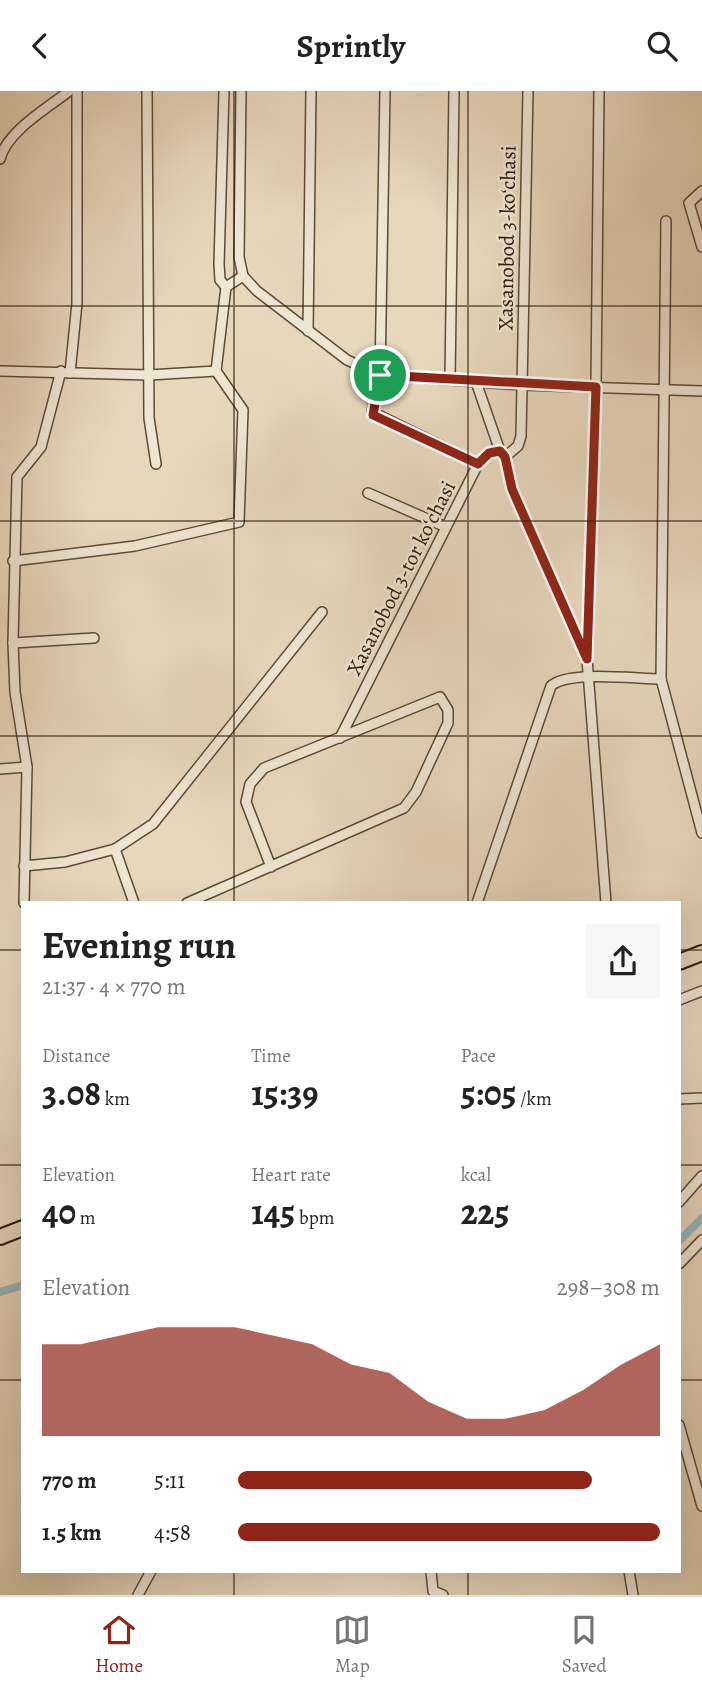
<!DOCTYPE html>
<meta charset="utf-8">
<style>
:root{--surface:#fff;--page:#f6f6f6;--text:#222;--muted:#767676;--line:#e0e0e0;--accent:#8f2418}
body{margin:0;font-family:Alegreya,serif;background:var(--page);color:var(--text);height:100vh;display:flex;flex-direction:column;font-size:26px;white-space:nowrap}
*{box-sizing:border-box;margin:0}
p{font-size:23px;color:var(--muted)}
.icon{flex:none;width:38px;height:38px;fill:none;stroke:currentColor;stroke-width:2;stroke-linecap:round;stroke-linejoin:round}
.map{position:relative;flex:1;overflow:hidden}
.side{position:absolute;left:21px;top:810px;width:660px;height:672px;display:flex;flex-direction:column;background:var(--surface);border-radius:0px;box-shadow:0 7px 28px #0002}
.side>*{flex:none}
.pin{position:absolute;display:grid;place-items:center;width:60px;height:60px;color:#fff;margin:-30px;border:4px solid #fff;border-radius:50%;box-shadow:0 2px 7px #0007}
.round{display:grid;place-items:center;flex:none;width:74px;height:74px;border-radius:0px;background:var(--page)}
.head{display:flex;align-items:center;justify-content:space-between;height:119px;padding:0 21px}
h1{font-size:38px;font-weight:700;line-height:52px}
.stats{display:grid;grid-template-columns:repeat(3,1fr);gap:10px;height:119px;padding:7px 21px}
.stats div{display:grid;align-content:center}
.stats b{font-size:35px;font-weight:700}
.stats small{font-size:19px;font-weight:400}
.stats p{font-size:19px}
.chart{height:196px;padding:14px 21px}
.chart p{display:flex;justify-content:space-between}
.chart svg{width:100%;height:126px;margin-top:7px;fill:var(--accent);opacity:.7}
ul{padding:0 21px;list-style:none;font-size:23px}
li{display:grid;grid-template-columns:112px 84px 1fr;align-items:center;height:52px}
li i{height:18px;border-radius:9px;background:var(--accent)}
header{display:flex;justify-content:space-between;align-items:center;height:91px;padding:0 21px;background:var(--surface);font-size:32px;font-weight:700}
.tabs{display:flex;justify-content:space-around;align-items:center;height:98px;border-top:2px solid var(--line);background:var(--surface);font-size:19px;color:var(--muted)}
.tabs a{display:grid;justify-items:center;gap:4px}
.tabs .on{color:var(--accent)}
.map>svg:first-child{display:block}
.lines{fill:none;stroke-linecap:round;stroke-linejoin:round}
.canal{stroke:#9bb7bb;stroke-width:8}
.minor-casing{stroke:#5c4b37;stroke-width:12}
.primary-casing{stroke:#2d1c0b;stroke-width:18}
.minor{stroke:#efe5d3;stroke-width:9}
.primary{stroke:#e7d7bc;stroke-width:14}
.route-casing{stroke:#fff;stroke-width:14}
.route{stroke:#8f2418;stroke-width:9}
.grid{fill:none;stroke:#2d1c0b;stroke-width:2;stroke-opacity:0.55}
.labels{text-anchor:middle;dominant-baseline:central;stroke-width:5;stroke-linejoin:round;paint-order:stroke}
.street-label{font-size:21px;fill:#2d1c0b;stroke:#efe5d3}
</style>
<header><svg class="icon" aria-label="back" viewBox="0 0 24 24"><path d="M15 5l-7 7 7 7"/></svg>Sprintly<svg class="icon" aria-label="search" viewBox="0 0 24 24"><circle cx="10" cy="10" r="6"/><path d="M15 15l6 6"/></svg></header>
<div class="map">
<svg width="702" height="1504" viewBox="0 0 702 1504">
<rect width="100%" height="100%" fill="#e7d7bc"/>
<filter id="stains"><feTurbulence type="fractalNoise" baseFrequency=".00286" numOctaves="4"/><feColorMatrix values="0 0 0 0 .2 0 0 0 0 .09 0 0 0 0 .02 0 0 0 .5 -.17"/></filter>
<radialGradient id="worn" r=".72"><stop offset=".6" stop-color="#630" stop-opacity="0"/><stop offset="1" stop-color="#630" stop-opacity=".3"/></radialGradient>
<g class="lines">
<g class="canal">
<path d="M679 1150 702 1127"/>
<path d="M0 1201 23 1194"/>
</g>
<g class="minor-casing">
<g id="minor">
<path d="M147 0 149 327 156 373"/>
<path d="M224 0 219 173 220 189 226 196"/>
<path d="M241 0 239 166 243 185 257 200 347 269 380 284 521 294 702 300"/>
<path d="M385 0 380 284 372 321 478 373"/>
<path d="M528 0 521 345 518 355 505 366 512 398 587 568 606 812"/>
<path d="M0 68C7 40 48 17 69 0"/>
<path d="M702 100 689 112 702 156"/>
<path d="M666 130 661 588 702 742"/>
<path d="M308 240 311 0"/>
<path d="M1 280 149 284 216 280"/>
<path d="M70 282 77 212V0"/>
<path d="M450 289 454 0"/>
<path d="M476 291 500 360"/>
<path d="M368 402 446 436"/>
<path d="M13 470 135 455 239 431 243 319 216 280 226 196 243 185"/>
<path d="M13 552 94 547"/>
<path d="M588 562 596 296 599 0"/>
<path d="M340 647 478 373 489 363 500 360 505 366"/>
<path d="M0 678 27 676"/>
<path d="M115 758 153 733 322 521"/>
<path d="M24 775 65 771 115 758 134 812"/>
<path d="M24 812 27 676 15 601 13 552 17 386 41 356 61 280"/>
<path d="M187 812 404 717 416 701 448 632V619L440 606 264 677 250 693 246 711 271 776"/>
<path d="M477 812 551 595C567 579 637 588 661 588"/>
<path d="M679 909 702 900"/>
<path d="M679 1008 702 1007"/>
<path d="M679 1111 702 1085"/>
<path d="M679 1173 702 1149"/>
<path d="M679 1334 702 1415"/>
<path d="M431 1480 433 1500 443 1504"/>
<path d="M629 1480 633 1504"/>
<path d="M138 1504 151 1480"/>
</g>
</g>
<g class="primary-casing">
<g id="primary">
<path d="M679 871 702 862"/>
<path d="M0 1146 23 1137"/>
</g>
</g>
<use href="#minor" class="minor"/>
<use href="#primary" class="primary"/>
</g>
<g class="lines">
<g class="route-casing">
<path id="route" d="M380 284 596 296 587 568 512 398 505 366 500 360 489 362 478 373 373 324Z"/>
</g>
<use href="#route" class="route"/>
</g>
<path class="grid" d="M234 0V812M468 0V812M0 215H702M0 430H702M0 645H702M0 859H23M679 859H702M0 1074H23M679 1074H702M0 1289H23M679 1289H702M234 1480V1504M468 1480V1504"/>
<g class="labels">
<g class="street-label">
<text transform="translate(507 147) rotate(-89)">Xasanobod 3-koʻchasi</text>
<text transform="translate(401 487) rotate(-63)">Xasanobod 3-tor koʻchasi</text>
</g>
</g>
<rect width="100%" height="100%" filter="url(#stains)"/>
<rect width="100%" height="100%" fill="url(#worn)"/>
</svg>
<div class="pin" style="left:380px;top:284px;background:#1e9e55"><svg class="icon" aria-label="arrive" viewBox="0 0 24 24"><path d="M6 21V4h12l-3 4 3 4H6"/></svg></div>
<section class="side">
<div class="head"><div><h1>Evening run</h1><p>21:37 · 4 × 770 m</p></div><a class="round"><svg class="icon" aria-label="share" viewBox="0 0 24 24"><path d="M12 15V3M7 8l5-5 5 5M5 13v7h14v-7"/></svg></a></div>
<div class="stats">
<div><p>Distance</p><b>3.08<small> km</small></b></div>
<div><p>Time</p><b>15:39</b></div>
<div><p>Pace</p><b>5:05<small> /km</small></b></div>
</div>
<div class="stats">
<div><p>Elevation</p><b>40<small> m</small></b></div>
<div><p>Heart rate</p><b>145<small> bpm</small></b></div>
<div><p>kcal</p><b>225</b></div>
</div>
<div class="chart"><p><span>Elevation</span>298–308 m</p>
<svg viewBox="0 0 160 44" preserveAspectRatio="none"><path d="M0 44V12L10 12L20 9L30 6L40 6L50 6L60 9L70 12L80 19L90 22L100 32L110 38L120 38L130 35L140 28L150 19L160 12V44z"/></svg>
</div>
<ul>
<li><b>770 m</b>5:11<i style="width:84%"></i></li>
<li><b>1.5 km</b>4:58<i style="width:100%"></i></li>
</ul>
</section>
</div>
<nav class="tabs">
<a class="on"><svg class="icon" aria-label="home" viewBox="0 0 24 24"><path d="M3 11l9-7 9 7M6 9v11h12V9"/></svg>Home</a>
<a><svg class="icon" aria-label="map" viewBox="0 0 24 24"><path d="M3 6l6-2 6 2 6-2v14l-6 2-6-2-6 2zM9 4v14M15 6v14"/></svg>Map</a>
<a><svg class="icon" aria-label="saved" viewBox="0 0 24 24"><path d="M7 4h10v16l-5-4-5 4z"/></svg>Saved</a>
</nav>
